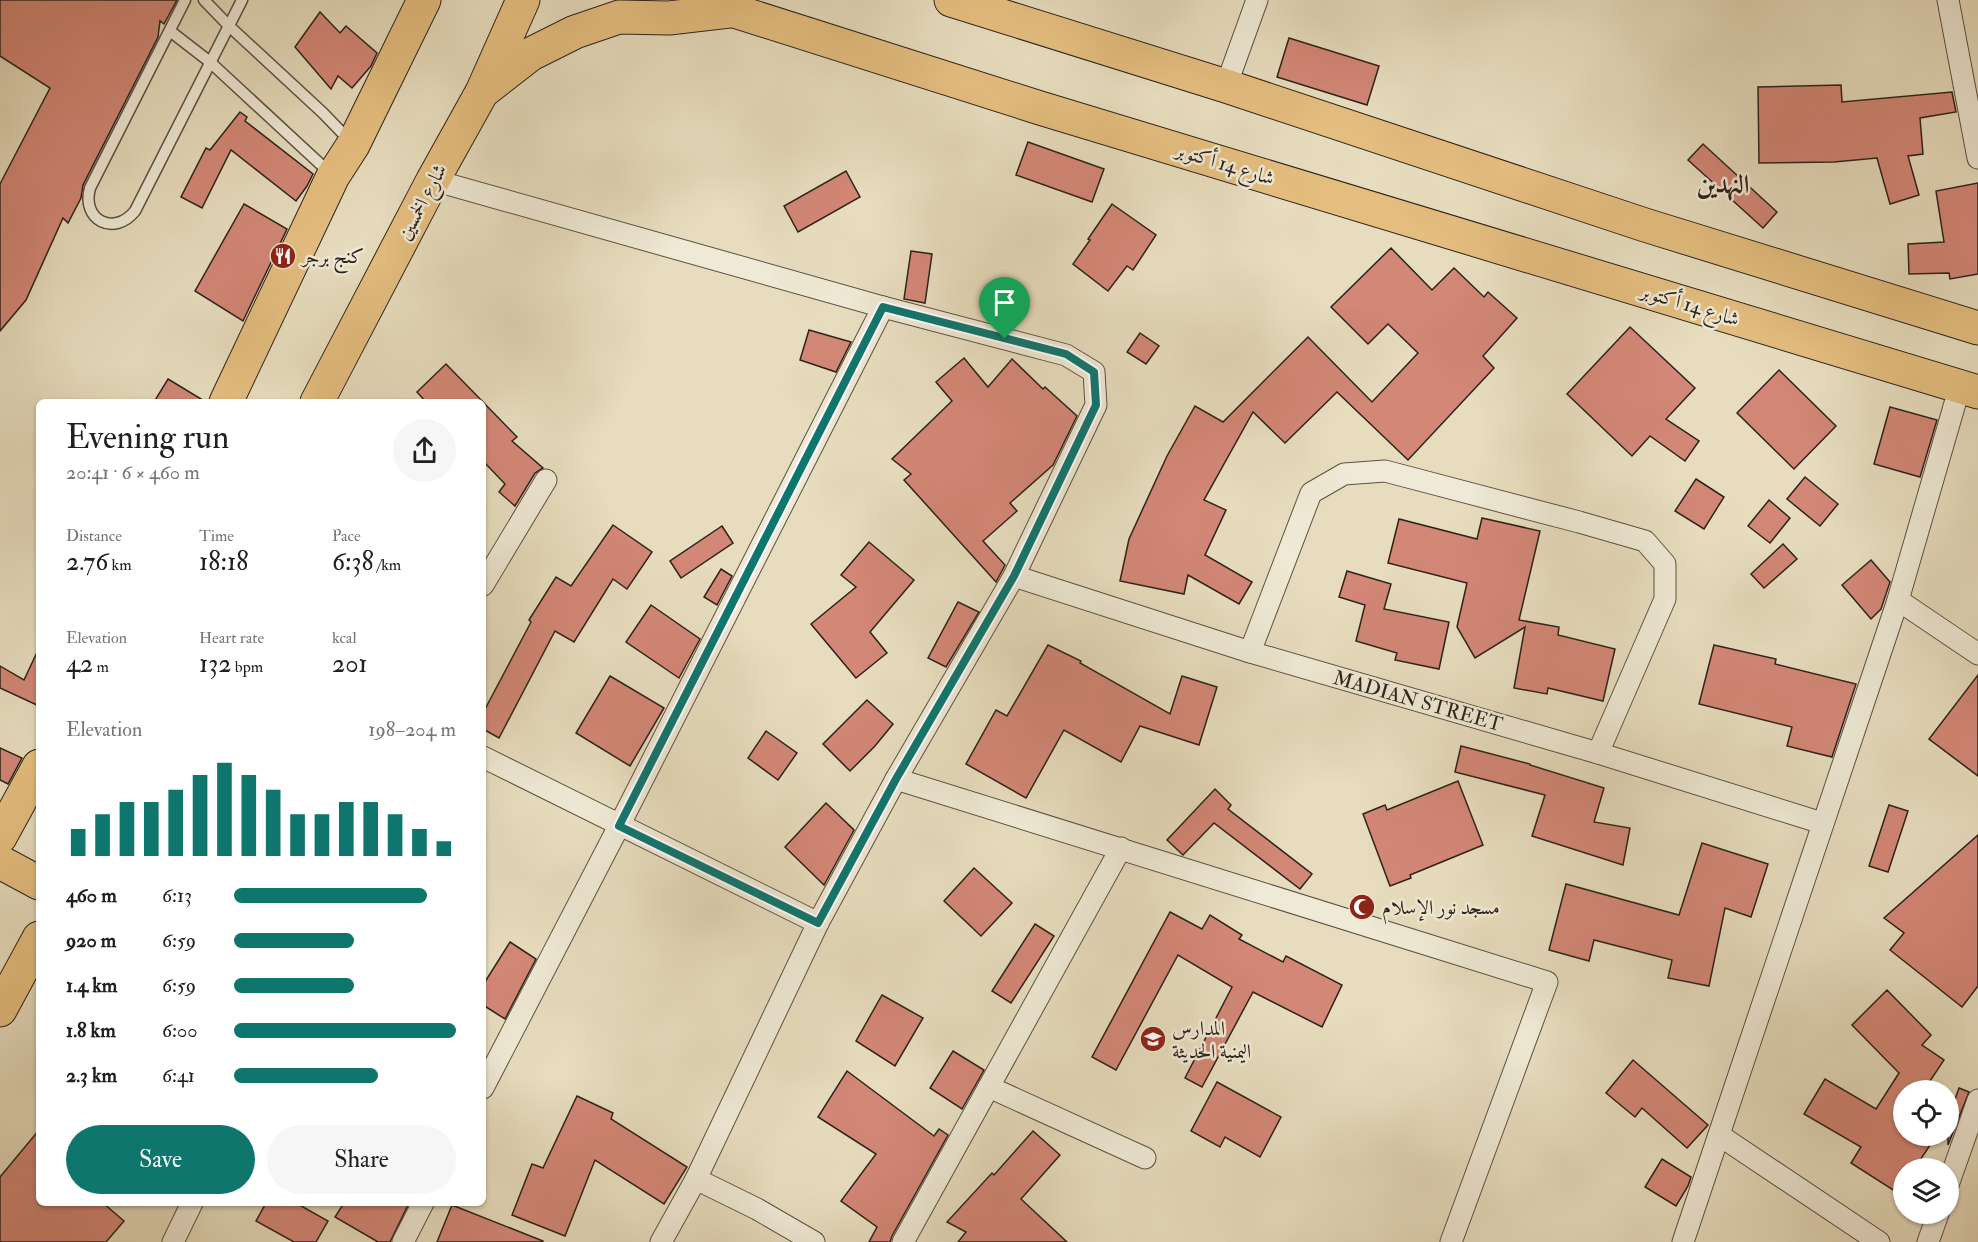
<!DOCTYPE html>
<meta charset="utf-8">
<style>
:root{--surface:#fff;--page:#f6f6f6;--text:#202124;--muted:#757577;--accent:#0f766e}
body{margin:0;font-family:"IM FELL Double Pica",Amiri,serif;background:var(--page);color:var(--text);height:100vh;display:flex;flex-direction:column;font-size:22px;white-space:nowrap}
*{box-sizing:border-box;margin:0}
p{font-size:20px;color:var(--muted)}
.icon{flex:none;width:33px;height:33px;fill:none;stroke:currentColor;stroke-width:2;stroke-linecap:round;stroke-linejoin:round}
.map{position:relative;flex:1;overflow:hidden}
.drawer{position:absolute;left:36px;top:399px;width:450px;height:807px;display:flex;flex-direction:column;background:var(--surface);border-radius:9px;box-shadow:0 2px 4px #0004}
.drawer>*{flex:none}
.controls{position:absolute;left:1893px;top:1080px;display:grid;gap:12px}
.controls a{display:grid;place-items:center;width:66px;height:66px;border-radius:50%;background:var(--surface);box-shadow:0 2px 4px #0004;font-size:30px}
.pin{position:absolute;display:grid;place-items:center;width:51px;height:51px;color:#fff;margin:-62px -26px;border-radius:50% 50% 50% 0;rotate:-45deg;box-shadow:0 0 6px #0007}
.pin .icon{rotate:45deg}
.round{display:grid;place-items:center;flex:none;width:63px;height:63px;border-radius:32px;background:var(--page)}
.head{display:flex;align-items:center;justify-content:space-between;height:102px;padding:0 30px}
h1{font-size:33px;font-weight:600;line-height:45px}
.figures{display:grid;grid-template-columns:repeat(3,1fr);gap:9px;height:102px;padding:6px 30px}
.figures div{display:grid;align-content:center}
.figures b{font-size:26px;font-weight:600}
.figures small{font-size:16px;font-weight:400}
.figures p{font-size:16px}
.chart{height:168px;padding:12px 30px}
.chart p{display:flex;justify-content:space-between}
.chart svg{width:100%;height:108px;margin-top:6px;stroke:var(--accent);stroke-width:6}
.button{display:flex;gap:12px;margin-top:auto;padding:12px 30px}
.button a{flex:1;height:69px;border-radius:36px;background:var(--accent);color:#fff;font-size:24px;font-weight:600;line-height:69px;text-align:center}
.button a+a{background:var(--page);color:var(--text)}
ul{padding:0 30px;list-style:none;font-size:20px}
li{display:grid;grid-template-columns:96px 72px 1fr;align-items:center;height:45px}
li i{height:15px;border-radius:8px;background:var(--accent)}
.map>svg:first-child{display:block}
.building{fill:#d38777;stroke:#2d221a;stroke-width:1.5}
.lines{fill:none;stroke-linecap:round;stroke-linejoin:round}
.service-casing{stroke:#5c5143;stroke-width:13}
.minor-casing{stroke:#5c5143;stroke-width:23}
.primary-casing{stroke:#2d221a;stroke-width:35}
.service{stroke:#efe9d5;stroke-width:10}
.minor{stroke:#efe9d5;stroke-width:21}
.primary{stroke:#e4be7f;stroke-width:33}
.route-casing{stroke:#fff;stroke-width:12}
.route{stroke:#0f766e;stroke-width:8}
.labels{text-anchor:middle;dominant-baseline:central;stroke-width:5;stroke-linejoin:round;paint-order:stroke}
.street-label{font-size:20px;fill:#2d221a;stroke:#efe9d5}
.poi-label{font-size:20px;fill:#2d221a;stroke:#efe9d5;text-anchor:start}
.district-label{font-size:26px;font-weight:bold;fill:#2d221a;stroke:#efe9d5}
</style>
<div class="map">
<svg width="1978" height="1242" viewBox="0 0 1978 1242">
<rect width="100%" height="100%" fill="#e7ddbe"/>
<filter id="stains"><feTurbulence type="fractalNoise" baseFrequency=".00333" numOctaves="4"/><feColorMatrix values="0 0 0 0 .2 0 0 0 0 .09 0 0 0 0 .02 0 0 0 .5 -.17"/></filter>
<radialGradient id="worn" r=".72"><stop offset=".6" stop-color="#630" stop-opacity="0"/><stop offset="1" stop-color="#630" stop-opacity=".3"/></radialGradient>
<g class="building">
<path d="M0 0H177L164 24 160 21 158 37 83 185 81 198 68 223 63 218 26 300 0 331V184L50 88 0 56Z"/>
<path d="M320 12 340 33 346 26 377 53 371 66 352 88 338 76 331 89 295 47Z"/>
<path d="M1289 38 1379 66 1367 105 1277 77Z"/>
<path d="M1841 85 1842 102 1952 92 1956 112 1920 118 1923 154 1908 156 1919 195 1890 204 1877 158 1834 162 1759 163 1758 87Z"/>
<path d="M240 112 247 117 245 121 313 174 307 186 296 201 231 150 202 208 181 197 206 148 210 150Z"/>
<path d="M1028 142 1104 169 1092 202 1016 175Z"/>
<path d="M1703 144 1777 212 1763 228 1688 160Z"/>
<path d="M846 171 860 197 798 232 784 206Z"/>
<path d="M1978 183V274L1950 279 1949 273 1909 274 1908 244 1944 242 1936 191Z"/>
<path d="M244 204 287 229 243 321 195 291Z"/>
<path d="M1112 204 1156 235 1133 270 1127 266 1108 291 1073 264 1090 240 1088 239Z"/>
<path d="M1391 248 1432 290 1454 268 1484 297 1488 292 1517 318 1483 356 1494 368 1408 460 1337 392 1285 443 1253 412 1204 500 1226 510 1205 555 1252 582 1239 604 1188 575 1184 594 1120 581 1129 539 1167 456 1195 406 1223 422 1308 337 1372 402 1418 353 1388 324 1368 344 1331 307Z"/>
<path d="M911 251 932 254 925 303 904 299Z"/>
<path d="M1630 327 1695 388 1666 419 1699 441 1685 461 1650 436 1632 456 1567 394Z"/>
<path d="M809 330 851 342 836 372 800 360Z"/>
<path d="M1140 333 1159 346 1146 364 1127 352Z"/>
<path d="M964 358 988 387 1012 359 1043 389 1045 387 1077 416 1053 465 1010 503 1017 511 983 541 1005 565 996 582 904 480 911 474 892 459 952 401 936 382Z"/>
<path d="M446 364 483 402H426L417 392Z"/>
<path d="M1779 370 1836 426 1794 469 1737 413Z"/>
<path d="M168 379 206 402H154Z"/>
<path d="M483 402 517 437 512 441 543 468 535 473 515 506 499 492 505 484 483 461Z"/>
<path d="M1890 407 1937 420 1920 477 1874 464Z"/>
<path d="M1805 477 1838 504 1820 526 1787 499Z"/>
<path d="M1696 479 1724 497 1704 529 1675 511Z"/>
<path d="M1769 500 1790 518 1770 543 1748 526Z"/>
<path d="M1482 518 1540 531 1519 620 1559 627 1558 635 1615 649 1603 701 1548 688 1547 694 1514 688 1525 627 1475 658 1457 627 1467 583 1388 563 1399 519 1477 539Z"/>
<path d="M613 525 652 552 627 589 613 579 574 642 555 631 499 738 483 729V713L531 622 529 620 556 577 571 586Z"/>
<path d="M722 526 733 543 681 578 670 561Z"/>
<path d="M869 542 914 580 870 632 887 653 856 678 811 624 856 587 841 575Z"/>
<path d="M1783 544 1797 559 1764 588 1751 574Z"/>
<path d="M1871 560 1890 582 1881 609 1871 619 1842 585Z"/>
<path d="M721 569 732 576 717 605 704 597Z"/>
<path d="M1347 571 1391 584 1384 609 1449 622 1439 669 1395 660 1397 653 1356 641 1365 605 1339 597Z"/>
<path d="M958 602 979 612 946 667 928 658Z"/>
<path d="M651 605 700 639 679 678 626 642Z"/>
<path d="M1048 645 1081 661 1080 663 1170 714 1182 676 1217 687 1199 745 1140 726 1121 762 1064 730 1026 798 966 764 996 710 1007 716Z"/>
<path d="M1714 645 1776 659 1775 664 1856 684 1832 757 1787 746 1792 727 1699 704Z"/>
<path d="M39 648V706L0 688V666L24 680Z"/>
<path d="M1978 675V776L1929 739Z"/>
<path d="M610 676 664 708 630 766 576 733Z"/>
<path d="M867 700 893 724 875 746 850 771 823 744Z"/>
<path d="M766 731 797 753 778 780 748 758Z"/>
<path d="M1461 746 1530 764V765L1604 788 1594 822 1630 828 1623 865 1532 836 1545 795 1455 772Z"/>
<path d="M0 748 22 758 8 784 0 780Z"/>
<path d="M1458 781 1483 845 1410 875 1411 878 1390 886 1363 814 1385 805 1387 810Z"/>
<path d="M1215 789 1231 805 1228 809 1312 874 1300 889 1214 823 1183 855 1167 840Z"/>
<path d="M826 803 854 830 824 885 785 847Z"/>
<path d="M1889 805 1908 811 1888 872 1869 866Z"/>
<path d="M1978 835V986L1962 1007 1890 950 1904 933 1884 918Z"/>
<path d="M1702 843 1768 864 1751 917 1725 908 1709 986 1668 978 1672 960 1594 940 1589 961 1549 950 1566 884 1679 915Z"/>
<path d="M974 868 1012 903 981 936 944 901Z"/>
<path d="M1170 912 1202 929 1210 915 1242 935 1239 939 1283 962 1286 956 1342 985 1322 1027 1253 992 1202 1087 1185 1078 1232 987 1178 955 1116 1070 1092 1057Z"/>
<path d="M1035 924 1054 936 1011 1003 992 991Z"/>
<path d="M510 942 536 959 505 1019 483 1005V985Z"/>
<path d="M1887 990 1931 1035 1922 1045 1944 1060 1924 1090H1904V1136H1936L1915 1168H1904V1197L1851 1163 1861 1147 1804 1114 1825 1079 1876 1109 1899 1073 1852 1025Z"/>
<path d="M882 995 923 1018 895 1066 856 1041Z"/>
<path d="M953 1051 984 1070 962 1109 930 1088Z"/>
<path d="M1633 1060 1708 1125 1687 1148 1642 1108 1635 1117 1606 1093Z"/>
<path d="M847 1071 934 1136 939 1129 948 1135 892 1236 890 1242H869L877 1227 841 1201 876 1154 818 1117Z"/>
<path d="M1217 1082 1281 1117 1260 1157 1225 1137 1220 1147 1191 1131Z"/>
<path d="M1959 1088 1969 1092 1948 1145V1119Z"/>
<path d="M577 1096 613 1113 611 1119 687 1167 664 1204 595 1160 565 1236 512 1215 532 1164 543 1168Z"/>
<path d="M39 1130V1203H103L124 1221 106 1242H0V1177Z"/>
<path d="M1033 1131 1060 1155 1021 1199 1067 1242H958L966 1232 947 1222 992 1173 994 1175Z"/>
<path d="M1662 1159 1691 1177 1688 1186 1676 1206 1645 1187Z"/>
<path d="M266 1203H296L328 1221 316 1242H294L256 1221Z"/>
<path d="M344 1203H404L408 1205 390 1242H378L335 1217Z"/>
<path d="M452 1205 543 1241V1242H437Z"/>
</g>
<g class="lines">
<g class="service-casing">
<g id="service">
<path d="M185 0 90 188C81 220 114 237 135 211L242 0"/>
<path d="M204 0 229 26 323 113 351 142"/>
<path d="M170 31 210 62 331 174"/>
</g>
</g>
<g class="minor-casing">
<g id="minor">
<path d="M1948 0 1978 158"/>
<path d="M1226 86 1257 0"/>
<path d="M433 180 883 307 1066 355 1094 372 1096 405 1014 576 896 779 818 923 696 1179 661 1242"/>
<path d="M1014 576 1250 652 1598 753 1822 823"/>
<path d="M483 585 546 480"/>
<path d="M1898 600 1978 654"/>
<path d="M1250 652 1311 493 1344 474 1385 471 1579 522 1645 541 1665 564V599L1598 753"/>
<path d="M483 757 818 923"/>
<path d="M896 779 1547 982 1451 1242"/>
<path d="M989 1087 1145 1158"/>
<path d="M483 1088 619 826 883 307"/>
<path d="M1719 1135 1879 1242"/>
<path d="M696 1179 757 1209 814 1242"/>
<path d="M1948 1185 1978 1100"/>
<path d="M173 1242 192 1203"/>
<path d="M403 1242 423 1203"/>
<path d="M903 1242 1121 848"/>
<path d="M1683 1242 1898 600 1960 386"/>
<path d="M1928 1242 1938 1214"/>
</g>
</g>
<g class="primary-casing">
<g id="primary">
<path d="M700 0 1040 108 1978 392"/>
<path d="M951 0 1226 86 1645 225 1978 328"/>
<path d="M486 89 531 54 575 32 619 17 669 18 729 11"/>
<path d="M226 402 333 176 353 145 424 0"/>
<path d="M317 402 433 180 482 92 523 0"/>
<path d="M0 837 39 766"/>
<path d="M0 862 39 883"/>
<path d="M0 1010 39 938"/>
</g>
</g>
<use href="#service" class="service"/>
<use href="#minor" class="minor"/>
<use href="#primary" class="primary"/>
</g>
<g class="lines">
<g class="route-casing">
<path id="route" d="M883 307 1066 354 1094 372 1096 405 1014 576 896 779 818 923 619 826Z"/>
</g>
<use href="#route" class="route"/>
</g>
<defs>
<g id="restaurant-disc" transform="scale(1.35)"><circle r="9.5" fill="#8f2418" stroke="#efe9d5"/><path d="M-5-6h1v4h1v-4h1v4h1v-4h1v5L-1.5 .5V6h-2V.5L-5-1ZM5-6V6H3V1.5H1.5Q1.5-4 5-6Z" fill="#fff"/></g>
<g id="mosque-disc" transform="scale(1.35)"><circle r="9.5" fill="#8f2418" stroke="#efe9d5"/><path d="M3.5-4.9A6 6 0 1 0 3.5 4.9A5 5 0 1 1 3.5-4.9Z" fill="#fff"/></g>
<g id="school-disc" transform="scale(1.35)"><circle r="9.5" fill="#8f2418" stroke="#efe9d5"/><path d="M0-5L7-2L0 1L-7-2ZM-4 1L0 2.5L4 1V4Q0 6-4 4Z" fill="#fff"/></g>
</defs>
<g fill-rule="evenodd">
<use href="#restaurant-disc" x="283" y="256"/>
<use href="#mosque-disc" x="1362" y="907"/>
<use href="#school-disc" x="1153" y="1039"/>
</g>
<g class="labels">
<g class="street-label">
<text transform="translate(1225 164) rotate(17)">شارع 14 أكتوبر</text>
<text transform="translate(422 202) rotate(-62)">شارع الخمسين</text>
<text transform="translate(1690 305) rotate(17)">شارع 14 أكتوبر</text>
<text transform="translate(1418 701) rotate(16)">MADIAN STREET</text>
</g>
<g class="poi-label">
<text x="302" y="256">كنج برجر</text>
<text x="1382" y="907">مسجد نور الإسلام</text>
<text x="1172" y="1028">المدارس<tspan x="1172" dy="23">اليمنية الحديثة</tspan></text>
</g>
<g class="district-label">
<text x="1723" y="185">النهدين</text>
</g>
</g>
<rect width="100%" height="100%" filter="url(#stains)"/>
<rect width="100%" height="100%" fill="url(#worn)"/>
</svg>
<div class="controls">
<a><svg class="icon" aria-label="locate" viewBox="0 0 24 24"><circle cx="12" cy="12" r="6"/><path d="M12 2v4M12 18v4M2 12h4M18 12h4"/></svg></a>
<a><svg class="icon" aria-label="layers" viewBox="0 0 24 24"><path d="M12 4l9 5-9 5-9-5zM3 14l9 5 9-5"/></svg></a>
</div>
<div class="pin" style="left:1005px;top:339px;background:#1e9e55"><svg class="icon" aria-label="arrive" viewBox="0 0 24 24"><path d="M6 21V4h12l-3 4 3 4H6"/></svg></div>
<section class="drawer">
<div class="head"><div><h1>Evening run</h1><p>20:41 · 6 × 460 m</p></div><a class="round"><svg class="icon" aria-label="share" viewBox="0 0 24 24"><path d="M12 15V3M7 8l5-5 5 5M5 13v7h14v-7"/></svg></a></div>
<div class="figures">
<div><p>Distance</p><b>2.76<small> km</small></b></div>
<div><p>Time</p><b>18:18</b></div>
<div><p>Pace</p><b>6:38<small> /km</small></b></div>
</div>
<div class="figures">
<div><p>Elevation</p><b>42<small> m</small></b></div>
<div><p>Heart rate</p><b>132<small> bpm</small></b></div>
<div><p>kcal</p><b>201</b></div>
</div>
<div class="chart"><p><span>Elevation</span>198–204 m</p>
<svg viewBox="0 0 160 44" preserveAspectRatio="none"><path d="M5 44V33M15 44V27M25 44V22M35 44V22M45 44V17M55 44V11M65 44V6M75 44V11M85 44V17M95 44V27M105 44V27M115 44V22M125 44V22M135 44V27M145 44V33M155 44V38"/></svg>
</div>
<ul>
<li><b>460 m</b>6:13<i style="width:87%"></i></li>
<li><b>920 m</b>6:59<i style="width:54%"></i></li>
<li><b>1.4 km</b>6:59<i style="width:54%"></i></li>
<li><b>1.8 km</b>6:00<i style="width:100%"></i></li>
<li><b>2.3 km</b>6:41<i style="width:65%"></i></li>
</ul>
<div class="button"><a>Save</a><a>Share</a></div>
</section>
</div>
